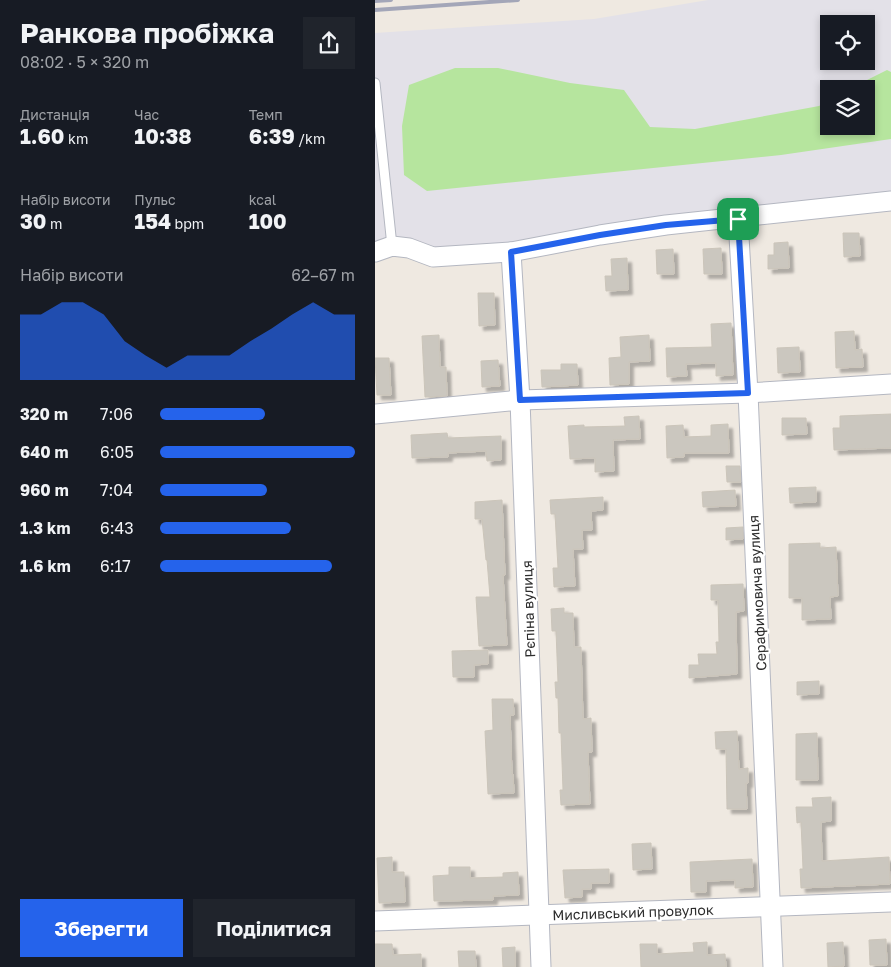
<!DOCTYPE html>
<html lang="uk">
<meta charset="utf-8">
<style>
:root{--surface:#171b24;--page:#20242c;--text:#f1f3f6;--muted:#9ea1a6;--accent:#2563eb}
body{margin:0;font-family:"Golos Text",sans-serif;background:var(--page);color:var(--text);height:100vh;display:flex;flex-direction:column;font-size:19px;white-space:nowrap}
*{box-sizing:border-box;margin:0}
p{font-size:16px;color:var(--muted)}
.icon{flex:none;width:28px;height:28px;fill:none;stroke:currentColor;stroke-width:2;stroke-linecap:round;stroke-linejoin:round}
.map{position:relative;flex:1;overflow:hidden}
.side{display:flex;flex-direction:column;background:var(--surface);width:375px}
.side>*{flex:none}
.fabs{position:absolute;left:445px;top:15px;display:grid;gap:10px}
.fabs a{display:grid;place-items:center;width:55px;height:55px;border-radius:0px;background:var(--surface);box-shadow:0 2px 8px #0003;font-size:25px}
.pin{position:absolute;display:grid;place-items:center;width:42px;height:42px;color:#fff;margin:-21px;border-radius:10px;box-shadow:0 2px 8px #0006}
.round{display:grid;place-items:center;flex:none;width:52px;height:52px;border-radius:0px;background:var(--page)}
.head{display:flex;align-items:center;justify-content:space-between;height:85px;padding:0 20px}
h1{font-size:28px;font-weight:700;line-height:38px}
.stats{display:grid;grid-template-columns:repeat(3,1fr);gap:8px;height:85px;padding:5px 20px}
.stats div{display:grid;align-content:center}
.stats b{font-size:21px;font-weight:700}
.stats small{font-size:14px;font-weight:400}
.stats p{font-size:14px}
.chart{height:140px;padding:10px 20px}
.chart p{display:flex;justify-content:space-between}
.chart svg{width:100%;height:90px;margin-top:5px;fill:var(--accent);opacity:.7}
.button{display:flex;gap:10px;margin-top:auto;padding:10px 20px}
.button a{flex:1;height:58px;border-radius:0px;background:var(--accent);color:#fff;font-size:20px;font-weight:700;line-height:58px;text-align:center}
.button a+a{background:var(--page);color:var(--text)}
ul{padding:0 20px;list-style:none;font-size:16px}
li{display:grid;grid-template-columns:80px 60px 1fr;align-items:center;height:38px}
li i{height:12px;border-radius:6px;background:var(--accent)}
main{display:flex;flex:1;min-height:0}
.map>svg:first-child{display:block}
.industrial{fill:#e3e1e8;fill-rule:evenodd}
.green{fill:#b6e59e}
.building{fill:#cbc7bf;stroke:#cbc5ba;filter:url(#shadow)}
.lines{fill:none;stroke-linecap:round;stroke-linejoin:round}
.lane-casing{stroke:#b4b7c1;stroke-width:11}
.street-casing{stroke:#b4b7c1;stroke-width:21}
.lane{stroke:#fff;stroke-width:9}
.street{stroke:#fff;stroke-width:19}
.rail{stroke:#a3a6b8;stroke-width:4}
.route-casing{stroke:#fff;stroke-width:10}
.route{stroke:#2563eb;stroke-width:6}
.labels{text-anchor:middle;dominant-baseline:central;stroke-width:4.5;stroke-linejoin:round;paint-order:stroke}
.street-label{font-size:14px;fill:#2e2e2e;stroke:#fff}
</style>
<main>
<section class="side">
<div class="head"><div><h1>Ранкова пробіжка</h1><p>08:02 · 5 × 320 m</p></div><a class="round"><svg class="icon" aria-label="share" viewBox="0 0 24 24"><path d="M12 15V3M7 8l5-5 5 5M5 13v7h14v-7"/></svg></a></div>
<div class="stats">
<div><p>Дистанція</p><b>1.60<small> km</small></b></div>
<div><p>Час</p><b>10:38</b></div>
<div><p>Темп</p><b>6:39<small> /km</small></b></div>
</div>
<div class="stats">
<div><p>Набір висоти</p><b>30<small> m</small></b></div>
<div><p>Пульс</p><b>154<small> bpm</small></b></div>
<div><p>kcal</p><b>100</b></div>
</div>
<div class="chart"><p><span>Набір висоти</span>62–67 m</p>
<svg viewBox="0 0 160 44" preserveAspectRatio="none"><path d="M0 44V12L10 12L20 6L30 6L40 12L50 25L60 32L70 38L80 32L90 32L100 32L110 25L120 19L130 12L140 6L150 12L160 12V44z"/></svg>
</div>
<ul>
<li><b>320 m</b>7:06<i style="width:54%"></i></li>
<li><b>640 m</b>6:05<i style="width:100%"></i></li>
<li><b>960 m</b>7:04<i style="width:55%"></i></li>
<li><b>1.3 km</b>6:43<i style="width:67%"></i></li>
<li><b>1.6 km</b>6:17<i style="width:88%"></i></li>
</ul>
<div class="button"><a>Зберегти</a><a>Поділитися</a></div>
</section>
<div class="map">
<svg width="516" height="967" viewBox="0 0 516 967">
<defs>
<filter id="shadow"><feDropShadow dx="4.5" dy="4.5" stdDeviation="1" flood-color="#0004"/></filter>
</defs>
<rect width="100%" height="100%" fill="#efe9e1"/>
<path class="industrial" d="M333 0H516V192L289 216 223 226 135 242 60 248 36 238 16 236 0 241V33L219 19ZM454 24H491V61H454ZM454 89H491V126H454Z"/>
<path class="green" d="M80 68H123L195 83 249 90 275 127 320 129 444 106 454 100V126H491V89H474L512 70 516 72V139L406 155 52 191 29 175 27 126 34 85Z"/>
<g class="building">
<path d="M468 233H484L485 256 469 257Z"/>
<path d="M413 242 414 268 393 269V255H399V243Z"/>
<path d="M346 248 347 274H329L328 249Z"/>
<path d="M298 249 299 274H282L281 250Z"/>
<path d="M252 258 253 290 231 291 230 276H237L236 259Z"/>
<path d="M103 293H119L120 325 104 326Z"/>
<path d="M356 323 358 375 341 376V363L311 364 312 376 292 377 291 348 337 347 336 324Z"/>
<path d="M479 331 480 350 487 349 488 367 461 368 460 332Z"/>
<path d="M64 335 65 367H71L72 396 50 397 47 336Z"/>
<path d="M274 335 275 361 254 362V384L235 385 234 358 246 357 245 337Z"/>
<path d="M424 347 425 372 403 373 402 348Z"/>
<path d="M0 358H14L16 395H2Z"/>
<path d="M123 360 125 386 107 387 106 361Z"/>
<path d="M186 364H202L203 385 167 387 166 370H186Z"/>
<path d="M516 414V448L459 450 458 428H465V416Z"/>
<path d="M264 416 265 439 238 440 239 471 220 472V458L195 459 193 426 209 425V427L250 426 249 417Z"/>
<path d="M407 418H431L432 434 407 435Z"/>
<path d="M353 424 354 453H309V457L292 458 291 426 308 425 309 437 336 436V425Z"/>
<path d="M72 433 73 438 126 436V460L112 461 111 451 73 453V457L37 458 36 435Z"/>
<path d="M351 466H365L366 482H352Z"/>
<path d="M441 487V502L415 503 414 488Z"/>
<path d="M360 490 361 506 328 507 327 492Z"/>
<path d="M228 497V510L216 511 217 530H207L208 549H198L200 586 179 587 178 568H183L180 514H176L175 500Z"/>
<path d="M127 500 130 575H128L132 645 104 646 101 597H115L112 560H111L107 519H100V502Z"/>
<path d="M368 527V539L351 540V528Z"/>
<path d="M445 543V548L461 547 463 596 455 597 456 619 427 620V598H414V544Z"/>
<path d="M368 584 369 611 361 612 362 674 314 678V665H324L323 654H342L341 642H344L343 600H336V585Z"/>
<path d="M189 608V613H198L199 647H206L208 719 216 718 217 752H213L215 804 186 805 185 790H188L186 733H184L183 698H181L180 682H183L181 631H177L176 609Z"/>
<path d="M113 650V664L99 665V677H78L77 651Z"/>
<path d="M444 681V694L422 695V682Z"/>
<path d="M117 699H138L139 715H135L137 774H138L139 793 113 794 110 731 118 730Z"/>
<path d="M362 731 364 769 373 768V783H371L372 809H352L351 749H341L340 732Z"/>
<path d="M442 733 443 780H421V734Z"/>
<path d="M456 797V821L446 822 447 861 514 857 515 884 426 888 425 869H428L426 822 422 823 421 807H438L437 798Z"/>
<path d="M276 843 277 869 258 870 257 844Z"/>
<path d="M17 857V872H29L30 902 4 903 2 858Z"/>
<path d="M377 859 378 887 360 888V880L331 881V892H316L315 862Z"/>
<path d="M74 867H95V878L128 877V873L143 872 144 895 118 896V900L59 901 58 876 74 875Z"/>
<path d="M234 869V883H216V889H207V897L190 898 188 870Z"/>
<path d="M511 939 512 965H495L494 940Z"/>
<path d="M332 942V955L350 954 351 967H266L265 944H282V954L319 952 318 943Z"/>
<path d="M468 942 469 966 453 967 452 943Z"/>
<path d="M0 944H17L18 955 46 954V967H0Z"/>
<path d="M140 947V967H128L127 948Z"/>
<path d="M83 951H100L101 967H84Z"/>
</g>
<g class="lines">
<g class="lane-casing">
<path id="lane" d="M0 83 17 246"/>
</g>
<g class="street-casing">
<g id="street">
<path d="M363 219 373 393 398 967"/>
<path d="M0 252 17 246 34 248 58 257 136 252 225 235 291 225 516 201"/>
<path d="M136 252 145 400 166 967"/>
<path d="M0 414 145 400 373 393 516 384"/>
<path d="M0 921 516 902"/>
</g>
</g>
<use href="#lane" class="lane"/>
<use href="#street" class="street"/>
<g class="rail">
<path d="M0 1 16 0"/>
<path d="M0 10 143 0"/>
</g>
</g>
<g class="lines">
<g class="route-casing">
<path id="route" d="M363 219 373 393 145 400 136 252 225 235 291 225Z"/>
</g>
<use href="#route" class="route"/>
</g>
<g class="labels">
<g class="street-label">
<text transform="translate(382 593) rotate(-93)">Серафимовича вулиця</text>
<text transform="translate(153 609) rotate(-92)">Рєпіна вулиця</text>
<text transform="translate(258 912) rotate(-2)">Мисливський провулок</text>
</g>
</g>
</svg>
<div class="fabs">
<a><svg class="icon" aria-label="locate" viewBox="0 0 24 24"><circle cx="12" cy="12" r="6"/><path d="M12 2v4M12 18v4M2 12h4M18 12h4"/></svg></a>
<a><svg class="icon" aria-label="layers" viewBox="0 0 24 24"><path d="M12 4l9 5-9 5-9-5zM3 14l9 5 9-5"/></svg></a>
</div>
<div class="pin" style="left:363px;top:219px;background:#1e9e55"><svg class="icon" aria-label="arrive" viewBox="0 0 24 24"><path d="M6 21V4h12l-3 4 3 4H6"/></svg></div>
</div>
</main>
